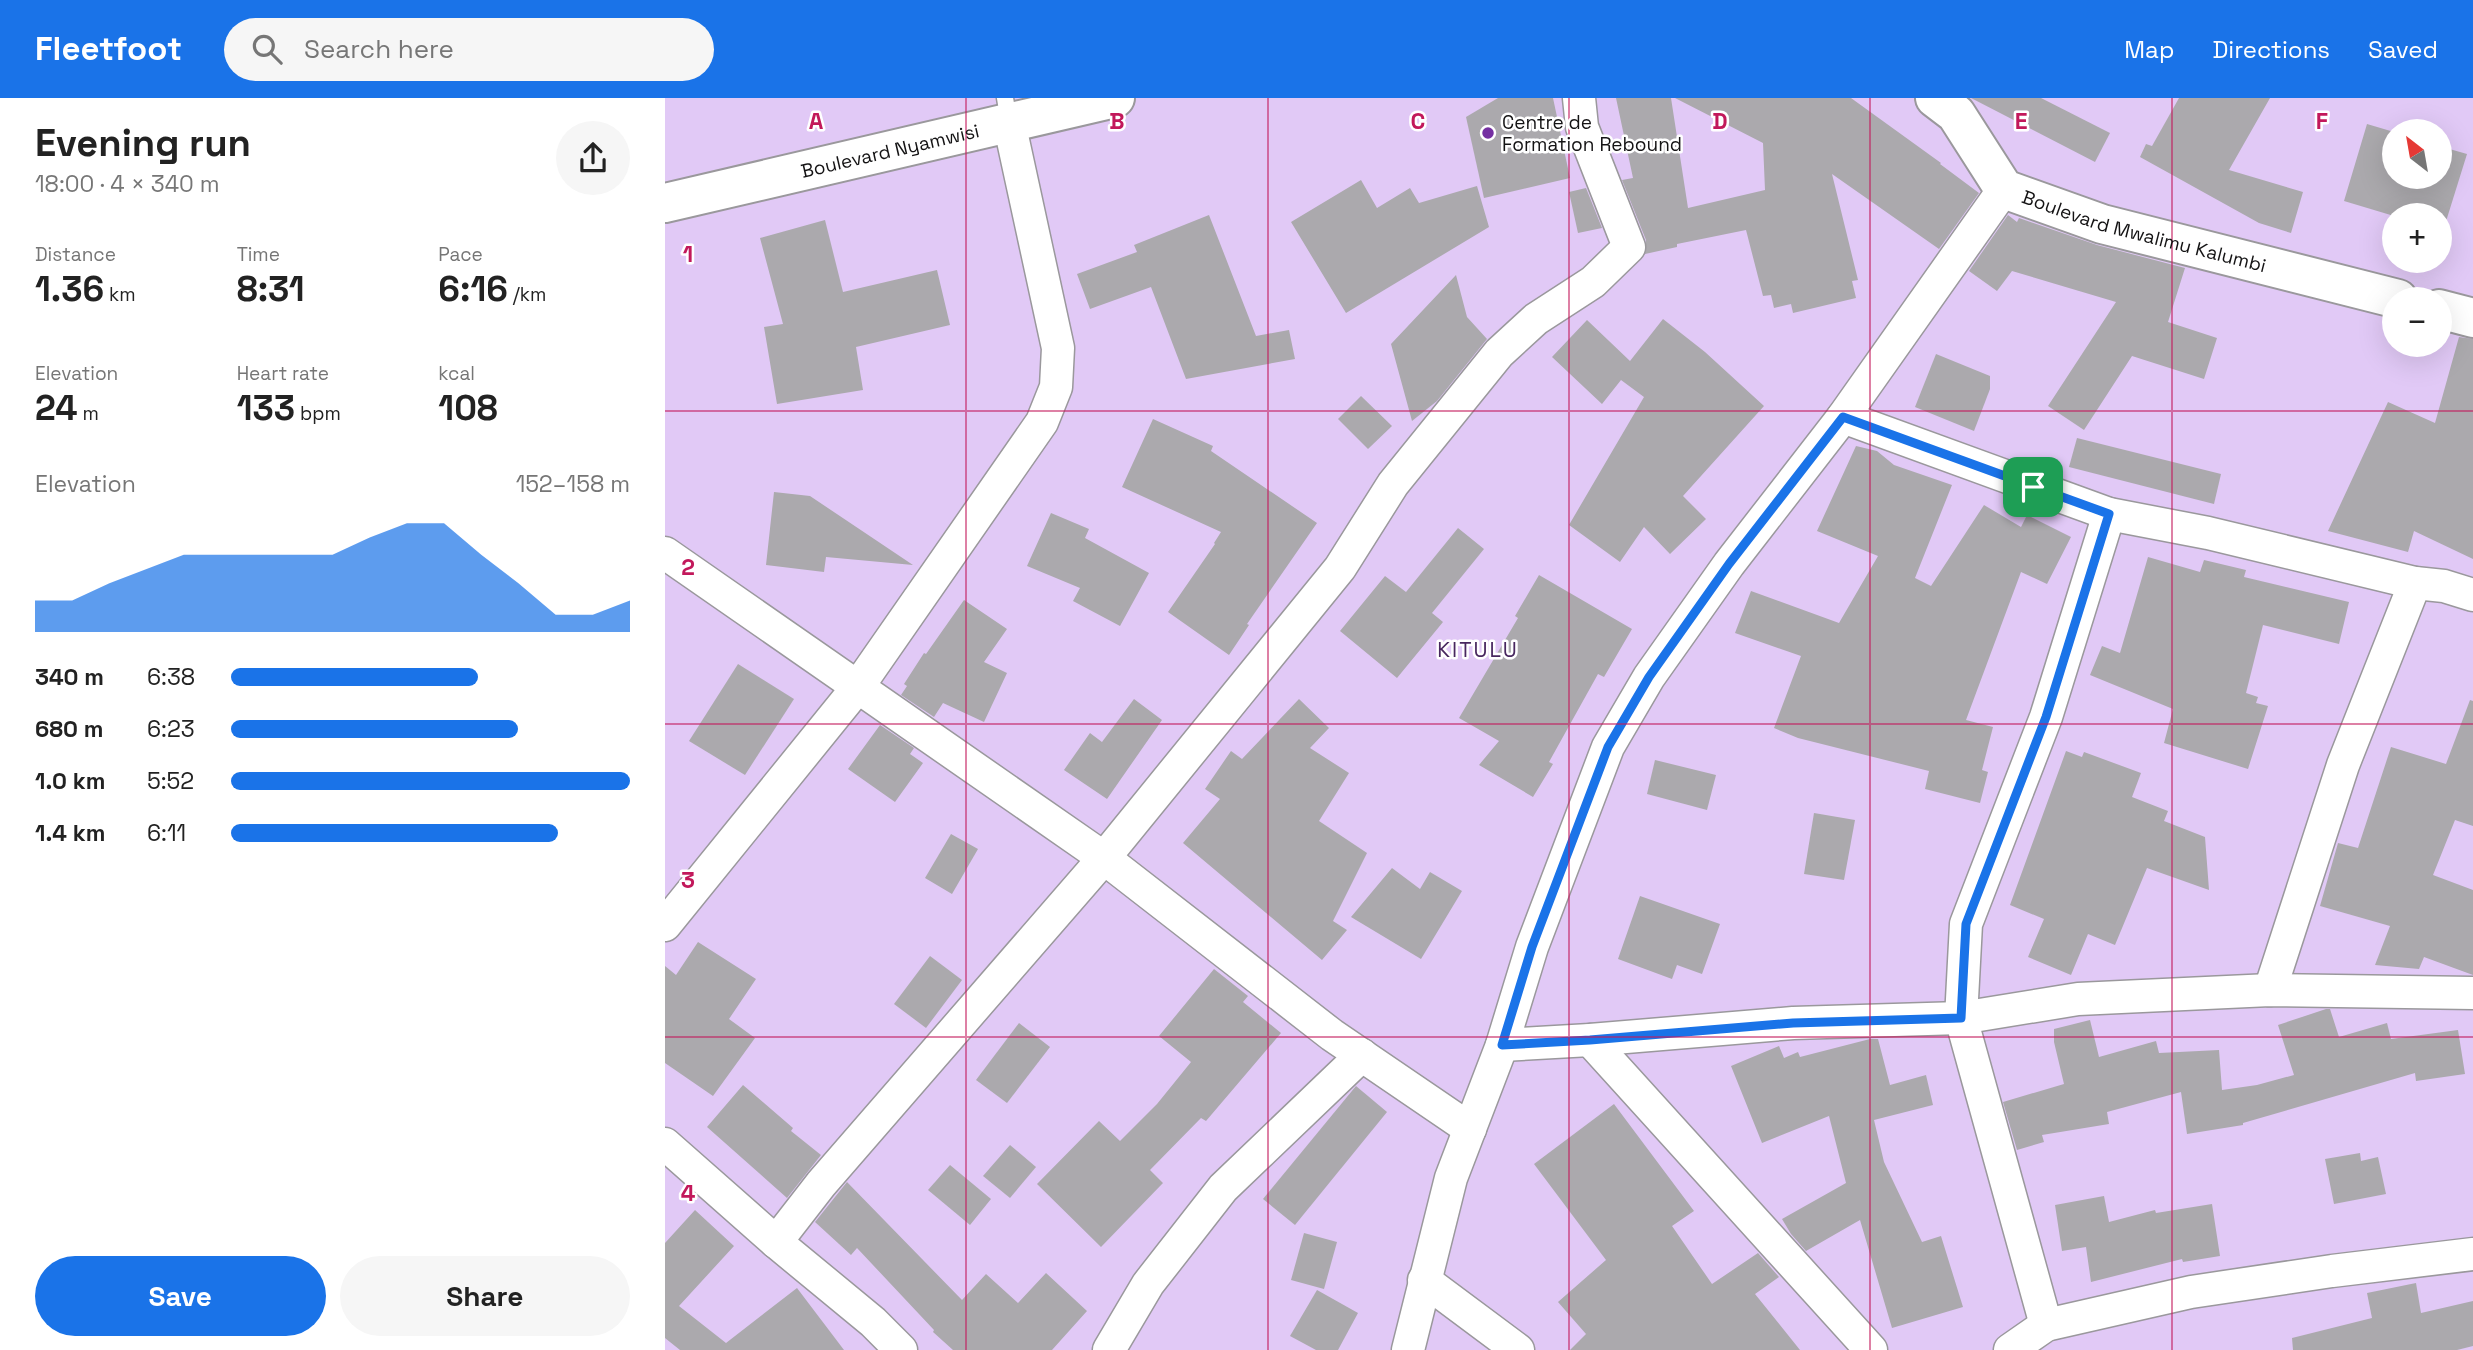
<!DOCTYPE html>
<meta charset="utf-8">
<style>
:root{--surface:#fff;--page:#f6f6f6;--text:#222;--muted:#767676;--accent:#1a73e8}
body{margin:0;font-family:"Space Grotesk",sans-serif;background:var(--page);color:var(--text);height:100vh;display:flex;flex-direction:column;font-size:26px;white-space:nowrap}
*{box-sizing:border-box;margin:0}
p{font-size:23px;color:var(--muted)}
.icon{flex:none;width:38px;height:38px;fill:none;stroke:currentColor;stroke-width:2;stroke-linecap:round;stroke-linejoin:round}
.map{position:relative;flex:1;overflow:hidden}
.details{display:flex;flex-direction:column;background:var(--surface);width:665px}
.details>*{flex:none}
.needle{width:46px;rotate:329deg}
.tools{position:absolute;left:1717px;top:21px;display:grid;gap:14px}
.tools a{display:grid;place-items:center;width:70px;height:70px;border-radius:50%;background:var(--surface);box-shadow:0 7px 28px #0002;font-size:35px}
.pin{position:absolute;display:grid;place-items:center;width:60px;height:60px;color:#fff;margin:-30px;border-radius:14px;box-shadow:0 4px 10px #0006}
.round{display:grid;place-items:center;flex:none;width:74px;height:74px;border-radius:37px;background:var(--page)}
.head{display:flex;align-items:center;justify-content:space-between;height:119px;padding:0 35px}
h1{font-size:38px;font-weight:700;line-height:52px}
.metrics{display:grid;grid-template-columns:repeat(3,1fr);gap:10px;height:119px;padding:7px 35px}
.metrics div{display:grid;align-content:center}
.metrics b{font-size:35px;font-weight:700}
.metrics small{font-size:19px;font-weight:400}
.metrics p{font-size:19px}
.chart{height:196px;padding:14px 35px}
.chart p{display:flex;justify-content:space-between}
.chart svg{width:100%;height:126px;margin-top:7px;fill:var(--accent);opacity:.7}
.cta{display:flex;gap:14px;margin-top:auto;padding:14px 35px}
.cta a{flex:1;height:80px;border-radius:42px;background:var(--accent);color:#fff;font-size:28px;font-weight:700;line-height:80px;text-align:center}
.cta a+a{background:var(--page);color:var(--text)}
ul{padding:0 35px;list-style:none;font-size:23px}
li{display:grid;grid-template-columns:112px 84px 1fr;align-items:center;height:52px}
li i{height:18px;border-radius:9px;background:var(--accent)}
header{display:flex;align-items:center;gap:42px;box-sizing:border-box;height:98px;padding:0 35px;background:var(--accent);color:#fff}
header strong{font-size:33px}
nav{display:flex;gap:38px;margin-inline-start:auto;font-size:24px}
.search{width:490px;height:63px;background:var(--page);display:flex;align-items:center;gap:18px;box-sizing:border-box;padding:0 24px;border-radius:38px;color:var(--muted);font-size:26px}
main{display:flex;flex:1;min-height:0}
.map>svg:first-child{display:block}
.green{fill:#e1c9f6;fill-rule:evenodd}
.building{fill:#aba9ad}
.lines{fill:none;stroke-linecap:round;stroke-linejoin:round}
.service-casing{stroke:#9a989c;stroke-width:19}
.minor-casing{stroke:#9a989c;stroke-width:35}
.tertiary-casing{stroke:#9a989c;stroke-width:42}
.secondary-casing{stroke:#9a989c;stroke-width:42}
.service{stroke:#fff;stroke-width:16}
.minor{stroke:#fff;stroke-width:32}
.tertiary{stroke:#fff;stroke-width:38}
.secondary{stroke:#fff;stroke-width:38}
.route-casing{stroke:#fff;stroke-width:14}
.route{stroke:#1a73e8;stroke-width:9}
.grid{fill:none;stroke:#c2185b;stroke-width:2;stroke-opacity:0.55}
.poi-dot{fill:#752fa2;stroke:#fff;stroke-width:2.5}
.labels{text-anchor:middle;dominant-baseline:central;stroke-width:5;stroke-linejoin:round;paint-order:stroke}
.poi-label{font-size:19px;fill:#141314;stroke:#fff;text-anchor:start}
.street-label{font-size:19px;fill:#141314;stroke:#fff}
.neighbourhood-label{font-size:21px;letter-spacing:2px;fill:#48275f;stroke:#fff}
.grid-label{font-size:23px;text-anchor:middle;font-weight:bold;fill:#c2185b;stroke:#fff;stroke-width:5;stroke-linejoin:round;paint-order:stroke}
</style>
<header>
<strong>Fleetfoot</strong>
<div class="search"><svg class="icon" aria-label="search" viewBox="0 0 24 24"><circle cx="10" cy="10" r="6"/><path d="M15 15l6 6"/></svg>Search here</div>
<nav><a>Map</a><a>Directions</a><a>Saved</a></nav>
</header>
<main>
<section class="details">
<div class="head"><div><h1>Evening run</h1><p>18:00 · 4 × 340 m</p></div><a class="round"><svg class="icon" aria-label="share" viewBox="0 0 24 24"><path d="M12 15V3M7 8l5-5 5 5M5 13v7h14v-7"/></svg></a></div>
<div class="metrics">
<div><p>Distance</p><b>1.36<small> km</small></b></div>
<div><p>Time</p><b>8:31</b></div>
<div><p>Pace</p><b>6:16<small> /km</small></b></div>
</div>
<div class="metrics">
<div><p>Elevation</p><b>24<small> m</small></b></div>
<div><p>Heart rate</p><b>133<small> bpm</small></b></div>
<div><p>kcal</p><b>108</b></div>
</div>
<div class="chart"><p><span>Elevation</span>152–158 m</p>
<svg viewBox="0 0 160 44" preserveAspectRatio="none"><path d="M0 44V33L10 33L20 27L30 22L40 17L50 17L60 17L70 17L80 17L90 11L100 6L110 6L120 17L130 27L140 38L150 38L160 33V44z"/></svg>
</div>
<ul>
<li><b>340 m</b>6:38<i style="width:62%"></i></li>
<li><b>680 m</b>6:23<i style="width:72%"></i></li>
<li><b>1.0 km</b>5:52<i style="width:100%"></i></li>
<li><b>1.4 km</b>6:11<i style="width:82%"></i></li>
</ul>
<div class="cta"><a>Save</a><a>Share</a></div>
</section>
<div class="map">
<svg width="1808" height="1252" viewBox="0 0 1808 1252">
<rect width="100%" height="100%" fill="#e8e6ea"/>
<path class="green" d="M0 0H1808V1252H0ZM1729 33H1774V79H1729ZM1729 117H1774V163H1729ZM1729 201H1774V247H1729Z"/>
<g class="building">
<path d="M833 0H888L905 80 819 100 801 19Z"/>
<path d="M951 0H1006L1023 110 1100 92 1098 45 1010 0H1186L1276 65 1275 66 1314 95 1274 151 1167 76 1193 182 1187 183 1191 200 1128 215 1126 206 1109 210 1106 197 1098 198 1081 132 1012 146V149L980 156 981 142 957 82 968 80Z"/>
<path d="M1306 0H1376L1445 35 1430 64Z"/>
<path d="M1514 0H1605L1564 72 1638 94 1626 135 1594 125 1475 59 1481 46 1487 48Z"/>
<path d="M1702 26 1729 34V79H1774V48L1802 56 1778 133 1774 132V117L1729 118 1679 103Z"/>
<path d="M696 82 712 110 745 90 754 105 812 88 824 129 681 215 626 124Z"/>
<path d="M921 90 937 130 913 135 904 94Z"/>
<path d="M544 117 591 238 624 232 630 261 521 281 486 189 425 211 412 176 472 154 469 147Z"/>
<path d="M1343 117 1352 124 1354 120 1432 147 1520 170 1503 224 1552 240 1539 281 1467 258 1419 332 1383 308 1451 204 1347 173 1332 193 1304 173Z"/>
<path d="M160 122 178 194 272 172 285 227 191 249 198 292 112 306 99 229 118 226 95 140Z"/>
<path d="M791 177 802 219 822 241 772 303 747 323 726 246Z"/>
<path d="M998 221 1040 254 1099 308 1018 398 1041 421 1005 456 979 429 955 464 904 427 979 299 956 282 937 306 887 259 922 222 965 263Z"/>
<path d="M1794 239 1808 241V461L1749 433 1743 454 1663 433 1723 304 1770 325Z"/>
<path d="M1271 256 1325 278V291L1309 333 1250 309Z"/>
<path d="M696 298 727 328 703 351 673 321Z"/>
<path d="M488 321 548 348 546 353 652 425 582 526 584 527 564 557 503 514 550 446 549 445 556 434 457 389Z"/>
<path d="M1412 340 1556 376 1549 406 1404 369Z"/>
<path d="M1191 348 1212 353 1229 367 1287 387 1250 480 1266 488 1319 407 1356 429 1362 417 1406 439 1382 486 1356 474 1301 622 1328 629 1317 672 1323 674 1315 705 1260 691 1264 673 1133 640 1109 630 1136 558 1070 535 1086 493 1174 525 1213 458 1152 433Z"/>
<path d="M109 394 145 398 248 467 161 459 159 474 101 467Z"/>
<path d="M386 415 424 431 420 440 484 475 455 528 408 503 415 490 362 468Z"/>
<path d="M793 430 819 451 767 515 778 524 732 580 675 533 720 478 741 494Z"/>
<path d="M1483 459 1535 474 1539 462 1581 472 1579 479 1684 504 1674 546 1598 527 1581 595 1593 599 1591 605 1603 608 1583 671 1499 645 1508 611 1425 577 1437 548 1455 555Z"/>
<path d="M874 477 967 531 939 579 933 576 884 664 888 666 868 699 814 667 834 643 794 620 853 520 850 518Z"/>
<path d="M299 502 342 531 319 564 342 575 319 624 278 605 269 619 236 597 242 588 239 586 259 555 261 556Z"/>
<path d="M73 566 129 601 80 677 24 643Z"/>
<path d="M469 601 497 622 442 701 399 672 425 635 437 644Z"/>
<path d="M634 601 664 630 645 650 684 675 654 723 702 755 668 823 682 832 657 862 518 745 555 701 540 691 566 653 577 661Z"/>
<path d="M1805 602 1808 603V728L1790 722 1768 777 1808 792V877L1759 859 1754 871 1710 867 1725 828 1655 808 1673 745 1693 750 1726 649 1781 666Z"/>
<path d="M215 627 249 650 245 656 258 665 230 704 183 671Z"/>
<path d="M1401 653 1417 659 1419 654 1476 675 1467 699 1503 713 1499 723 1540 739 1544 792 1482 770 1450 847 1423 836 1406 877 1363 859 1379 821 1345 807Z"/>
<path d="M990 662 1051 677 1042 712 982 696Z"/>
<path d="M1149 715 1190 722 1179 782 1139 776Z"/>
<path d="M286 736 313 751 287 796 260 780Z"/>
<path d="M727 770 755 791 765 774 797 793 756 861 686 819Z"/>
<path d="M975 798 1055 826 1037 876 1012 867 1007 881 953 861Z"/>
<path d="M33 844 91 881 64 921 90 940 48 998 0 965V868L11 877Z"/>
<path d="M265 858 297 882 261 930 229 906Z"/>
<path d="M549 871 583 898 578 904 616 935 541 1023 536 1020 485 1072 498 1085 436 1149 372 1086 434 1023 455 1043 492 1006 526 964 494 938Z"/>
<path d="M1661 911H1665L1674 939 1722 925 1726 941 1793 932 1800 976 1751 983 1750 975 1578 1025V1027L1522 1036 1516 994 1442 1014 1444 1026 1377 1037 1379 1044 1352 1052 1338 1004 1399 986 1389 944V931L1425 922 1434 959 1491 943 1494 955 1554 952 1557 992 1592 987 1629 977 1613 927Z"/>
<path d="M354 925 385 949 342 1005 311 982Z"/>
<path d="M1205 941H1213L1225 987 1261 977 1268 1007 1209 1022 1219 1064 1257 1144 1276 1138 1298 1209 1227 1230 1195 1122 1141 1153 1126 1136 1117 1121 1181 1085 1164 1018 1097 1045 1066 968 1114 948 1119 960 1133 954 1135 959Z"/>
<path d="M78 987 128 1030 126 1033 156 1057 122 1100 42 1029Z"/>
<path d="M691 988 722 1014 630 1127 598 1101Z"/>
<path d="M949 1006 1029 1113 1007 1128 1047 1186 1093 1155 1114 1179 1090 1196 1135 1252H905L921 1236 893 1204 941 1162 869 1066Z"/>
<path d="M345 1047 371 1069 345 1100 318 1078Z"/>
<path d="M1695 1055 1696 1063 1713 1059 1721 1096 1669 1106 1660 1061Z"/>
<path d="M285 1067 326 1101 305 1127 263 1092Z"/>
<path d="M182 1084 297 1202 321 1176 353 1205 381 1175 422 1213 387 1252H288L268 1234 269 1232 192 1150 186 1157 150 1124Z"/>
<path d="M1439 1098 1444 1124 1490 1112 1491 1115 1547 1106 1555 1158 1518 1164 1517 1161 1426 1184 1421 1149 1397 1153 1390 1107Z"/>
<path d="M30 1112 69 1148 14 1208 61 1245 132 1190 179 1252H15L0 1240V1145Z"/>
<path d="M639 1135 672 1144 659 1191 626 1182Z"/>
<path d="M1751 1185 1756 1215 1808 1203V1248L1792 1252H1628L1627 1240 1707 1220 1702 1195Z"/>
<path d="M652 1192 693 1215 673 1252H651L625 1238Z"/>
</g>
<g class="lines">
<g class="service-casing">
<path id="service" d="M340 0 344 24"/>
</g>
<g class="minor-casing">
<g id="minor">
<path d="M1178 319 1444 416 1543 435 1750 485 1779 488 1808 497"/>
<path d="M0 455 439 760 667 937 805 1031"/>
<path d="M0 827 192 590 377 324 391 289 393 250 344 24"/>
<path d="M1605 892 1678 667 1750 485"/>
<path d="M925 942 1206 1252"/>
<path d="M837 947 925 942 1128 925 1296 920 1413 901 1605 892 1808 895"/>
<path d="M0 1046 111 1144 208 1224 236 1252"/>
<path d="M111 1144 156 1086 439 760 675 470 728 386 834 255 871 221 928 184 964 149 917 29 914 0"/>
<path d="M759 1182 853 1252"/>
<path d="M1381 1227 1296 920 1301 826 1381 619 1444 416"/>
<path d="M444 1252 483 1186 558 1090 697 957"/>
<path d="M743 1252 786 1080 837 947 867 849 943 649 984 579 1064 466 1178 319 1339 91"/>
<path d="M1345 1252 1381 1227 1526 1194 1667 1173 1808 1156"/>
</g>
</g>
<g class="tertiary-casing">
<g id="tertiary">
<path id="s1" d="M1270 0 1291 16 1339 91 1437 126 1733 201"/>
<path d="M1774 211 1808 220"/>
</g>
</g>
<g class="secondary-casing">
<g id="secondary">
<path id="s2" d="M0 105 450 0"/>
</g>
</g>
<use href="#service" class="service"/>
<use href="#minor" class="minor"/>
<use href="#tertiary" class="tertiary"/>
<use href="#secondary" class="secondary"/>
</g>
<g class="lines">
<g class="route-casing">
<path id="route" d="M1178 319 1444 416 1381 619 1301 826 1296 920 1128 925 925 942 837 947 867 849 943 649 984 579 1064 466Z"/>
</g>
<use href="#route" class="route"/>
</g>
<path class="grid" d="M301 0V1252M603 0V1252M904 0V1252M1205 0V1252M1507 0V1252M0 313H1808M0 626H1808M0 939H1808"/>
<circle class="poi-dot" cx="823" cy="35" r="7"/>
<g class="labels">
<g class="poi-label">
<text x="837" y="24">Centre de<tspan x="837" dy="22">Formation Rebound</tspan></text>
</g>
<g class="street-label">
<text stroke="none"><textPath href="#s2" startOffset="231">Boulevard Nyamwisi</textPath></text>
<text stroke="none"><textPath href="#s1" startOffset="262">Boulevard Mwalimu Kalumbi</textPath></text>
</g>
<g class="neighbourhood-label">
<text x="813" y="551">KITULU</text>
</g>
</g>
<g class="grid-label">
<text x="151" y="31">A</text>
<text x="452" y="31">B</text>
<text x="753" y="31">C</text>
<text x="1055" y="31">D</text>
<text x="1356" y="31">E</text>
<text x="1657" y="31">F</text>
<text x="23" y="164">1</text>
<text x="23" y="477">2</text>
<text x="23" y="790">3</text>
<text x="23" y="1103">4</text>
</g>
</svg>
<div class="tools">
<a><svg class="needle" viewBox="-14 -14 28 28"><path d="M0-13l5 13h-10z" fill="#e53935"/><path d="M0 13l5-13h-10z" fill="#767676"/></svg></a>
<a>+</a>
<a>−</a>
</div>
<div class="pin" style="left:1368px;top:389px;background:#1e9e55"><svg class="icon" aria-label="arrive" viewBox="0 0 24 24"><path d="M6 21V4h12l-3 4 3 4H6"/></svg></div>
</div>
</main>
